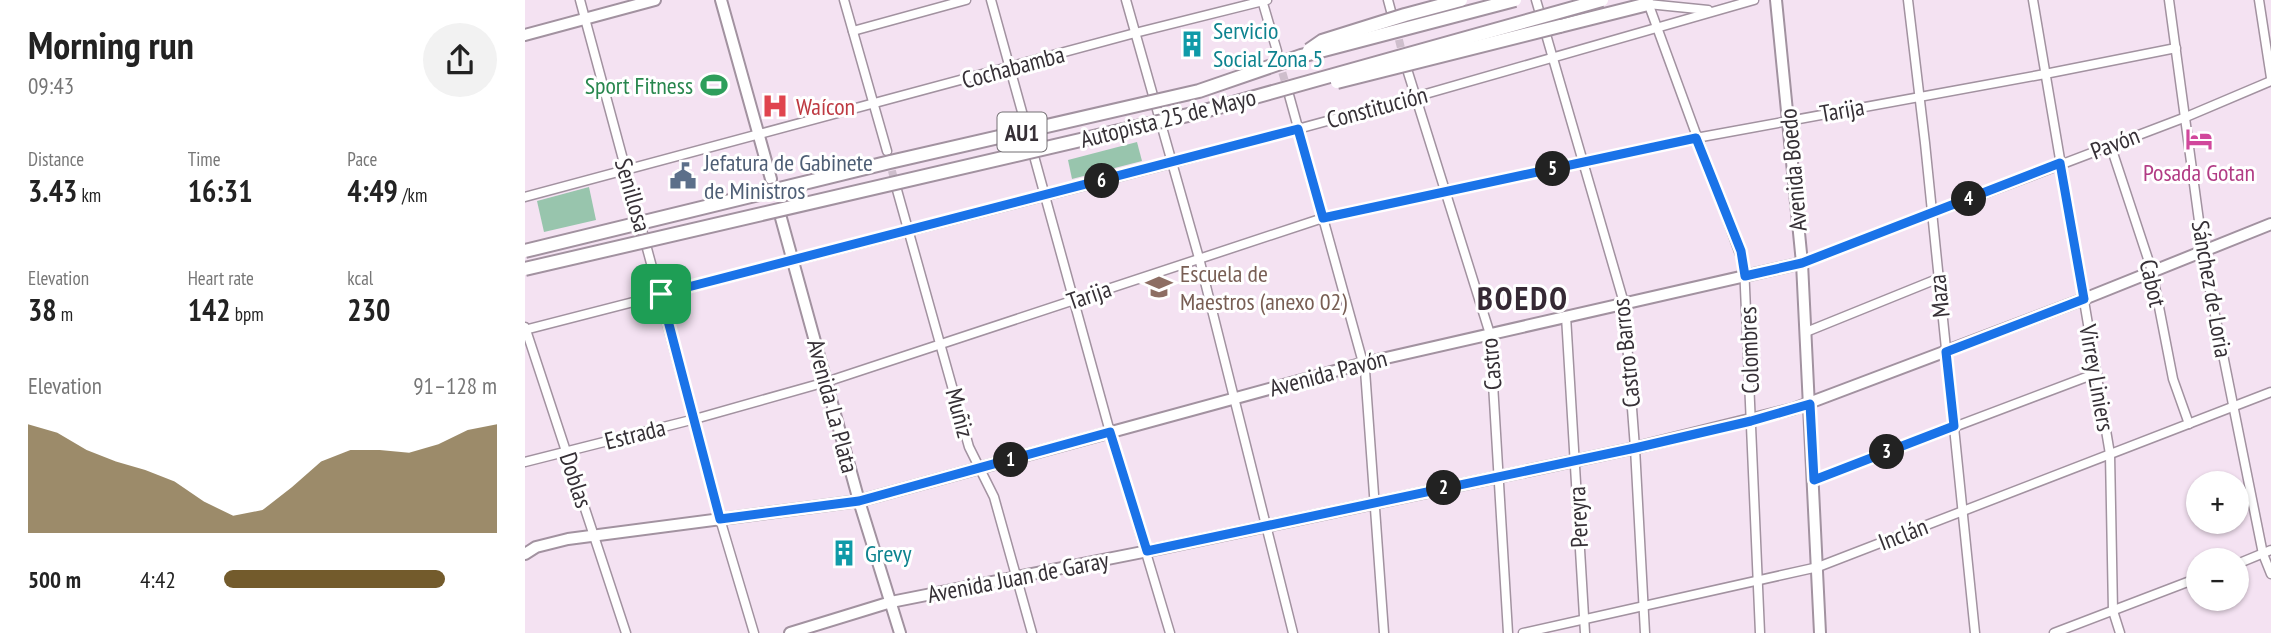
<!DOCTYPE html>
<meta charset="utf-8">
<style>
:root{--surface:#fff;--page:#f2f2f2;--text:#222;--muted:#767676;--accent:#735b2c}
body{margin:0;font-family:"PT Sans Narrow",sans-serif;background:var(--page);color:var(--text);height:100vh;display:flex;flex-direction:column;font-size:26px;white-space:nowrap}
*{box-sizing:border-box;margin:0}
p{font-size:23px;color:var(--muted)}
.icon{flex:none;width:38px;height:38px;fill:none;stroke:currentColor;stroke-width:2;stroke-linecap:round;stroke-linejoin:round}
.map{position:relative;flex:1;overflow:hidden}
.panel{display:flex;flex-direction:column;background:var(--surface);width:525px}
.panel>*{flex:none}
.buttons{position:absolute;left:1661px;top:471px;display:grid;gap:14px}
.buttons a{display:grid;place-items:center;width:63px;height:63px;border-radius:50%;background:var(--surface);box-shadow:0 2px 5px #0004;font-size:35px}
.pin{position:absolute;display:grid;place-items:center;width:60px;height:60px;color:#fff;margin:-30px;border-radius:14px;box-shadow:0 4px 10px #0006}
.km{position:absolute;width:35px;height:35px;margin:-18px;border-radius:50%;background:#222;color:#fff;font-size:19px;line-height:35px;text-align:center}
.round{display:grid;place-items:center;flex:none;width:74px;height:74px;border-radius:37px;background:var(--page)}
.headline{display:flex;align-items:center;justify-content:space-between;height:119px;padding:0 28px}
h1{font-size:38px;font-weight:700;line-height:52px}
.stats{display:grid;grid-template-columns:repeat(3,1fr);gap:10px;height:119px;padding:7px 28px}
.stats div{display:grid;align-content:center}
.stats b{font-size:30px;font-weight:700}
.stats small{font-size:19px;font-weight:400}
.stats p{font-size:19px}
.chart{height:196px;padding:14px 28px}
.chart p{display:flex;justify-content:space-between}
.chart svg{width:100%;height:126px;margin-top:7px;fill:var(--accent);opacity:.7}
ul{padding:0 28px;list-style:none;font-size:23px}
li{display:grid;grid-template-columns:112px 84px 1fr;align-items:center;height:52px}
li i{height:18px;border-radius:9px;background:var(--accent)}
main{display:flex;flex:1;min-height:0}
.map>svg:first-child{display:block}
.green{fill:#98c5ad}
.lines{fill:none;stroke-linecap:round;stroke-linejoin:round}
.minor-tunnel{stroke:#cebecc;stroke-width:8;stroke-dasharray:8 4;stroke-linecap:butt}
.minor-casing{stroke:#a292a0;stroke-width:11}
.major-casing{stroke:#a292a0;stroke-width:14}
.highway-casing{stroke:#a292a0;stroke-width:16}
.minor{stroke:#fff;stroke-width:8}
.major{stroke:#fff;stroke-width:10}
.highway{stroke:#fff;stroke-width:12}
.highway-bridge-casing{stroke:#a292a0;stroke-width:16;stroke-linecap:butt}
.highway-bridge{stroke:#fff;stroke-width:12}
.route-casing{stroke:#fff;stroke-width:14}
.route{stroke:#1a73e8;stroke-width:9}
.labels{text-anchor:middle;dominant-baseline:central;stroke-width:6;stroke-linejoin:round;paint-order:stroke}
.shield{fill:#fff;stroke:#726e72;stroke-width:2}
.shield-label{font-size:23px;font-weight:bold;fill:#363036}
.culture-label{font-size:24px;fill:#0d838f;stroke:#fff;text-anchor:start}
.street-label{font-size:24px;fill:#363036;stroke:#fff}
.leisure-label{font-size:24px;fill:#27864d;stroke:#fff;text-anchor:end}
.health-label{font-size:24px;fill:#be3a42;stroke:#fff;text-anchor:start}
.service-label{font-size:24px;fill:#4e5e75;stroke:#fff;text-anchor:start}
.hotel-label{font-size:24px;fill:#b23c85;stroke:#fff}
.education-label{font-size:24px;fill:#785e54;stroke:#fff;text-anchor:start}
.district-label{font-size:32px;font-weight:bold;letter-spacing:2px;fill:#352834;stroke:#fff}
</style>
<main>
<section class="panel">
<div class="headline"><div><h1>Morning run</h1><p>09:43</p></div><a class="round"><svg class="icon" aria-label="share" viewBox="0 0 24 24"><path d="M12 15V3M7 8l5-5 5 5M5 13v7h14v-7"/></svg></a></div>
<div class="stats">
<div><p>Distance</p><b>3.43<small> km</small></b></div>
<div><p>Time</p><b>16:31</b></div>
<div><p>Pace</p><b>4:49<small> /km</small></b></div>
</div>
<div class="stats">
<div><p>Elevation</p><b>38<small> m</small></b></div>
<div><p>Heart rate</p><b>142<small> bpm</small></b></div>
<div><p>kcal</p><b>230</b></div>
</div>
<div class="chart"><p><span>Elevation</span>91–128 m</p>
<svg viewBox="0 0 160 44" preserveAspectRatio="none"><path d="M0 44V6L10 9L20 15L30 19L40 22L50 26L60 33L70 38L80 36L90 28L100 19L110 15L120 15L130 16L140 13L150 8L160 6V44z"/></svg>
</div>
<ul>
<li><b>500 m</b>4:42<i style="width:81%"></i></li>
</ul>
</section>
<div class="map">
<svg width="1746" height="633" viewBox="0 0 1746 633">
<rect width="100%" height="100%" fill="#f4e2f2"/>
<g class="green">
<path d="M612 142 617 161 547 179 543 160Z"/>
<path d="M64 187 71 220 19 232 12 201Z"/>
</g>
<g class="lines">
<g class="minor-tunnel">
<path d="M871 28 879 60"/>
<path d="M754 61 763 92"/>
<path d="M364 159 371 187"/>
</g>
<g class="minor-casing">
<g id="minor">
<path d="M55 0 195 519 229 633"/>
<path d="M319 0 362 151"/>
<path d="M466 0 499 119"/>
<path d="M601 0 674 258 768 633"/>
<path d="M737 0 752 51"/>
<path d="M863 0 867 15"/>
<path d="M1011 0 1099 303 1110 448 1120 633"/>
<path d="M1122 0 1219 265 1235 633"/>
<path d="M1383 0 1400 143 1450 633"/>
<path d="M1508 0 1585 454 1588 611 1595 633"/>
<path d="M1644 0 1680 265 1738 554 1746 574"/>
<path d="M1734 0 1746 78"/>
<path d="M1123 4 1183 10"/>
<path d="M328 31 441 0"/>
<path d="M881 66 965 334 983 633"/>
<path d="M764 95 840 370 859 633"/>
<path d="M1585 144 1627 271 1648 379 1664 424"/>
<path d="M509 156 585 432 645 633"/>
<path d="M372 190 444 447 469 497 507 633"/>
<path d="M0 197 610 33 742 0"/>
<path d="M1277 263 1661 117 1746 81"/>
<path d="M1041 316 1060 633"/>
<path d="M0 327 101 633"/>
<path d="M0 330 648 163 890 97 1229 0"/>
<path d="M1281 332 1412 279"/>
<path d="M0 462 170 419 301 382 798 218 1171 138 1520 74 1651 48"/>
<path d="M1289 480 1572 373"/>
<path d="M1712 564 1746 550"/>
<path d="M998 633 1293 567 1746 392"/>
<path d="M1529 633 1673 578"/>
</g>
</g>
<g class="major-casing">
<g id="major">
<path d="M196 0 246 179"/>
<path d="M1251 0 1277 263 1295 633"/>
<path d="M0 35 130 0"/>
<path d="M256 218 334 501 375 633"/>
<path d="M0 554 11 547 43 539 334 501 839 363 1277 263"/>
<path d="M265 633 366 602 638 548 1110 448 1268 409 1559 299 1746 224"/>
</g>
</g>
<g class="highway-casing">
<path id="highway" d="M1035 26 1123 4"/>
</g>
<use href="#minor" class="minor"/>
<use href="#major" class="major"/>
<use href="#highway" class="highway"/>
<g class="highway-bridge-casing">
<g id="highway-bridge">
<path d="M784 50 797 41 880 15 936 0"/>
<path d="M812 82 1035 26"/>
<path d="M0 251 365 162 674 91 776 56 990 0"/>
<path d="M0 269 676 112 1077 0"/>
</g>
</g>
<use href="#highway-bridge" class="highway-bridge"/>
</g>
<g class="lines">
<g class="route-casing">
<path id="route" d="M773 129 798 218 1171 138 1216 251 1220 276 1277 263 1535 163 1559 299 1421 352 1429 426 1289 480 1285 404 1226 421 1110 448 622 551 585 432 334 501 195 519 136 294Z"/>
</g>
<use href="#route" class="route"/>
</g>
<defs>
<g id="building-bare" transform="scale(2.1)"><path d="M-4-6H4V6H1V3H-1V6H-4ZM-2.5-4.3h1.7v1.8h-1.7ZM.8-4.3h1.7v1.8H.8ZM-2.5-1h1.7V.8h-1.7ZM.8-1h1.7V.8H.8Z" fill="#0f9aa8" stroke="#fff" stroke-width="2.5" paint-order="stroke"/></g>
<g id="stadium-bare" transform="scale(2.1)"><path d="M0-5a6.5 5 0 1 0 0 10a6.5 5 0 1 0 0-10ZM-3.5-1.8h7v3.6h-7Z" fill="#2e9e5b" stroke="#fff" stroke-width="2.5" paint-order="stroke"/></g>
<g id="hospital-bare" transform="scale(2.1)"><path d="M-5-5h3v3.5h4V-5h3V5h-3V1.5h-4V5h-3Z" fill="#e0444e" stroke="#fff" stroke-width="2.5" paint-order="stroke"/></g>
<g id="hotel-bare" transform="scale(2.1)"><path d="M-6-4.5h1.5V1H6V5H4.5V3h-9V5H-6ZM-4 0a1.8 1.8 0 1 1 3.6 0ZM.5 0V-2.5h3Q6-2.5 6 0Z" fill="#d1479c" stroke="#fff" stroke-width="2.5" paint-order="stroke"/></g>
<g id="civic-bare" transform="scale(2.1)"><path d="M-.6-6.5H3V-4.5H.6V-3L4-1V1h2V6H-6V1h2V-1L-.6-3ZM-1.2 2.5V6h2.4V2.5Z" fill="#5c6f8a" stroke="#fff" stroke-width="2.5" paint-order="stroke"/></g>
<g id="university-bare" transform="scale(2.1)"><path d="M0-5L7-2L0 1L-7-2ZM-4 1L0 2.5L4 1V4Q0 6-4 4Z" fill="#8d6e63" stroke="#fff" stroke-width="2.5" paint-order="stroke"/></g>
</defs>
<g fill-rule="evenodd">
<use href="#building-bare" x="667" y="44"/>
<use href="#stadium-bare" x="189" y="85"/>
<use href="#hospital-bare" x="250" y="106"/>
<use href="#hotel-bare" x="1674" y="139"/>
<use href="#civic-bare" x="158" y="176"/>
<use href="#university-bare" x="634" y="287"/>
<use href="#building-bare" x="319" y="553"/>
</g>
<g class="labels">
<rect class="shield" x="472.5" y="112.5" width="49" height="39" rx="5"/>
<g class="shield-label">
<text x="497" y="132">AU1</text>
</g>
<g class="culture-label">
<text x="688" y="30">Servicio<tspan x="688" dy="28">Social Zona 5</tspan></text>
<text x="340" y="553">Grevy</text>
</g>
<g class="street-label">
<text transform="translate(488 67) rotate(-15)">Cochabamba</text>
<text transform="translate(852 107) rotate(-15)">Constitución</text>
<text transform="translate(1317 110) rotate(-10)">Tarija</text>
<text transform="translate(643 118) rotate(-14)">Autopista 25 de Mayo</text>
<text transform="translate(1590 143) rotate(-21)">Pavón</text>
<text transform="translate(1268 170) rotate(-95)">Avenida Boedo</text>
<text transform="translate(108 195) rotate(74)">Senillosa</text>
<text transform="translate(1628 283) rotate(77)">Cabot</text>
<text transform="translate(1687 289) rotate(80)">Sánchez de Loria</text>
<text transform="translate(564 295) rotate(-19)">Tarija</text>
<text transform="translate(1414 296) rotate(-96)">Maza</text>
<text transform="translate(1224 350) rotate(-92)">Colombres</text>
<text transform="translate(1101 353) rotate(-96)">Castro Barros</text>
<text transform="translate(966 364) rotate(-95)">Castro</text>
<text transform="translate(803 373) rotate(-15)">Avenida Pavón</text>
<text transform="translate(1572 378) rotate(80)">Virrey Liniers</text>
<text transform="translate(308 406) rotate(75)">Avenida La Plata</text>
<text transform="translate(435 413) rotate(75)">Muñiz</text>
<text transform="translate(110 434) rotate(-14)">Estrada</text>
<text transform="translate(51 480) rotate(72)">Doblas</text>
<text transform="translate(1053 517) rotate(-93)">Pereyra</text>
<text transform="translate(1378 534) rotate(-21)">Inclán</text>
<text transform="translate(493 577) rotate(-11)">Avenida Juan de Garay</text>
</g>
<g class="leisure-label">
<text x="168" y="85">Sport Fitness</text>
</g>
<g class="health-label">
<text x="271" y="106">Waícon</text>
</g>
<g class="service-label">
<text x="179" y="162">Jefatura de Gabinete<tspan x="179" dy="28">de Ministros</tspan></text>
</g>
<g class="hotel-label">
<text x="1674" y="172">Posada Gotan</text>
</g>
<g class="education-label">
<text x="655" y="273">Escuela de<tspan x="655" dy="28">Maestros (anexo 02)</tspan></text>
</g>
<g class="district-label">
<text x="998" y="298">BOEDO</text>
</g>
</g>
</svg>
<div class="buttons">
<a>+</a>
<a>−</a>
</div>
<div class="pin" style="left:136px;top:294px;background:#1e9e55"><svg class="icon" aria-label="arrive" viewBox="0 0 24 24"><path d="M6 21V4h12l-3 4 3 4H6"/></svg></div>
<b class="km" style="left:486px;top:460px">1</b>
<b class="km" style="left:919px;top:488px">2</b>
<b class="km" style="left:1362px;top:452px">3</b>
<b class="km" style="left:1444px;top:199px">4</b>
<b class="km" style="left:1028px;top:169px">5</b>
<b class="km" style="left:577px;top:181px">6</b>
</div>
</main>
